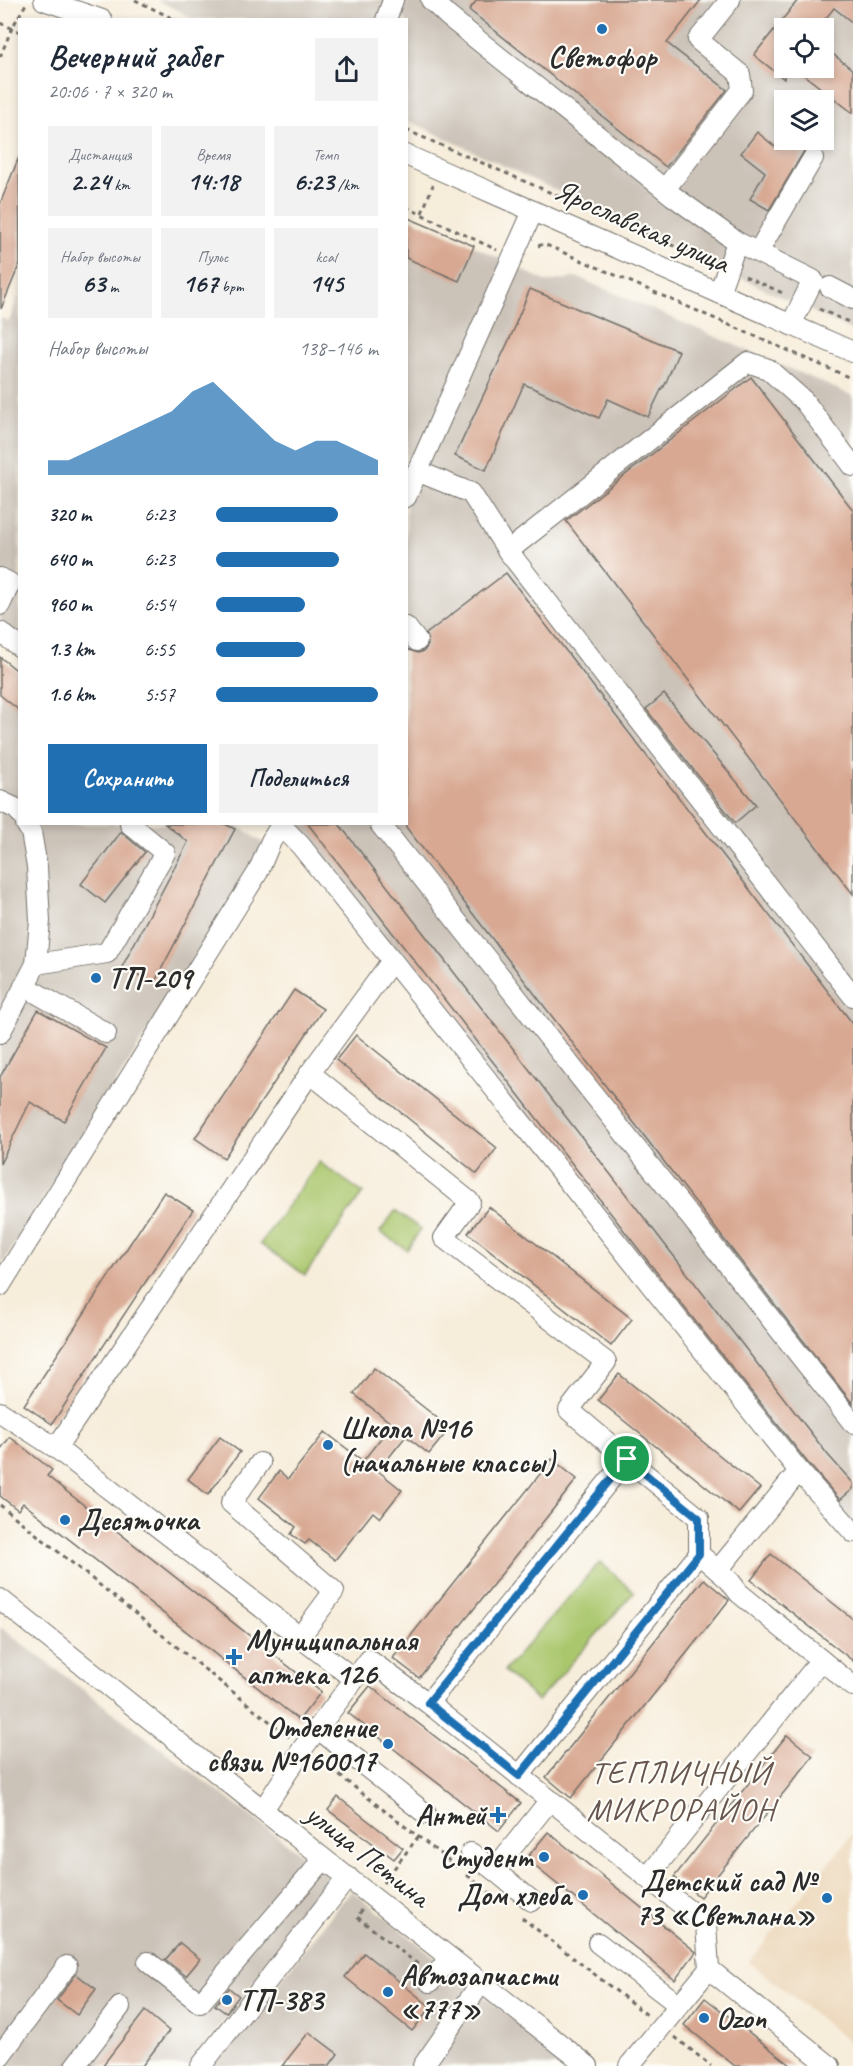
<!DOCTYPE html>
<html lang="ru">
<meta charset="utf-8">
<style>
:root{--surface:#fff;--page:#f2f2f3;--text:#1f2937;--muted:#747a83;--accent:#1f6fb2}
body{margin:0;font-family:Caveat,sans-serif;background:var(--page);color:var(--text);height:100vh;display:flex;flex-direction:column;font-size:22px;white-space:nowrap}
*{box-sizing:border-box;margin:0}
p{font-size:20px;color:var(--muted)}
.icon{flex:none;width:33px;height:33px;fill:none;stroke:currentColor;stroke-width:2;stroke-linecap:round;stroke-linejoin:round}
.map{position:relative;flex:1;overflow:hidden}
.panel{position:absolute;left:18px;top:18px;width:390px;height:807px;display:flex;flex-direction:column;background:var(--surface);border-radius:0px;box-shadow:0 3px 9px #0003}
.panel>*{flex:none}
.buttons{position:absolute;left:774px;top:18px;display:grid;gap:12px}
.buttons a{display:grid;place-items:center;width:60px;height:60px;border-radius:0px;background:var(--surface);box-shadow:0 3px 9px #0003;font-size:30px}
.pin{position:absolute;display:grid;place-items:center;width:51px;height:51px;color:#fff;margin:-26px;border:3px solid #fff;border-radius:50%;box-shadow:0 2px 6px #0007}
.round{display:grid;place-items:center;flex:none;width:63px;height:63px;border-radius:0px;background:var(--page)}
.summary{display:flex;align-items:center;justify-content:space-between;height:102px;padding:0 30px}
h1{font-size:33px;font-weight:600;line-height:45px}
.stats{display:grid;grid-template-columns:repeat(3,1fr);gap:9px;height:102px;padding:6px 30px}
.stats div{display:grid;align-content:center;border-radius:0px;background:var(--page);text-align:center}
.stats b{font-size:26px;font-weight:600}
.stats small{font-size:16px;font-weight:400}
.stats p{font-size:16px}
.chart{height:168px;padding:12px 30px}
.chart p{display:flex;justify-content:space-between}
.chart svg{width:100%;height:108px;margin-top:6px;fill:var(--accent);opacity:.7}
.action{display:flex;gap:12px;margin-top:auto;padding:12px 30px}
.action a{flex:1;height:69px;border-radius:0px;background:var(--accent);color:#fff;font-size:24px;font-weight:600;line-height:69px;text-align:center}
.action a+a{background:var(--page);color:var(--text)}
ul{padding:0 30px;list-style:none;font-size:20px}
li{display:grid;grid-template-columns:96px 72px 1fr;align-items:center;height:45px}
li i{height:15px;border-radius:8px;background:var(--accent)}
.map>svg:first-child{display:block}
.built{fill:#ecd7ba}
.industrial{fill:#cbc2b8;fill-rule:evenodd}
.green{fill:#abc76e;stroke:#6b794c;stroke-width:1.5}
.building{fill:#d8a892}
.lines{fill:none;stroke-linecap:round;stroke-linejoin:round}
.minor-casing{stroke:#726f69;stroke-width:22}
.path{stroke:#726f69;stroke-width:3;stroke-dasharray:4.5 4.5;stroke-linecap:butt}
.minor{stroke:#fff;stroke-width:20}
.route-casing{stroke:#fff;stroke-width:12}
.route{stroke:#1f6fb2;stroke-width:8}
.poi-dot{fill:#1f6fb2;stroke:#fdfcf7;stroke-width:2}
.labels{text-anchor:middle;dominant-baseline:central;stroke-width:4.5;stroke-linejoin:round;paint-order:stroke}
.poi-label{font-size:30px;font-weight:bold;fill:#2b2b2b;stroke:#fdfcf7;text-anchor:start}
.street-label{font-size:30px;fill:#2b2b2b;stroke:#fdfcf7}
.neighbourhood-label{font-size:32px;letter-spacing:1.5px;fill:#68574f;stroke:#fdfcf7}
</style>
<div class="map">
<svg width="853" height="2066" viewBox="0 0 853 2066">
<rect width="100%" height="100%" fill="#fdfcf7"/>
<filter id="ink" filterUnits="userSpaceOnUse"><feTurbulence type="fractalNoise" baseFrequency=".0167" numOctaves="2"/><feDisplacementMap in="SourceGraphic" scale="12" xChannelSelector="R" yChannelSelector="G"/><feConvolveMatrix kernelMatrix="1 2 1 2 8 2 1 2 1" color-interpolation-filters="sRGB"/></filter>
<filter id="wash" filterUnits="userSpaceOnUse"><feTurbulence type="fractalNoise" baseFrequency=".008" numOctaves="4" result="noise"/><feDisplacementMap in="SourceGraphic" scale="24" xChannelSelector="R" yChannelSelector="G"/><feGaussianBlur stdDeviation="1.35" result="paint"/><feColorMatrix in="noise" values="0 0 0 0 0 0 0 0 0 0 0 0 0 0 0 0 0 1.4 0 .05"/><feComposite in="paint" operator="in"/></filter>
<g filter="url(#wash)">
<rect width="100%" height="100%" fill="#f7eddb"/>
<path class="built" d="M853 1833V2045L749 1962Z"/>
<g class="industrial">
<path d="M157 0H853V331L407 120 406 20 195 19ZM784 28H824V68H784ZM784 100H824V140H784Z"/>
<path d="M407 217 474 246 547 282 577 277 853 396V1534L289 824H406Z"/>
<path d="M18 297 19 298V651L0 640V318L9 321Z"/>
<path d="M0 666 19 679 20 824H235L265 844 0 1268Z"/>
<path d="M0 1627 334 1879 189 2066H0Z"/>
<path d="M351 1890 572 2066H213Z"/>
</g>
<g class="green">
<path d="M319 1162 363 1193 305 1275 260 1244Z"/>
<path d="M395 1211 421 1229 407 1250 380 1232Z"/>
<path d="M600 1562 634 1592 538 1701 504 1671Z"/>
</g>
<g id="blocks">
<g class="building">
<path d="M477 0H701L667 43 727 90 666 167 469 10Z"/>
<path d="M798 0H853V23L834 8 818 28H784V79L754 55Z"/>
<path d="M824 47 853 70V113L795 68H824Z"/>
<path d="M757 132 778 149 784 139 790 140 806 148 769 210 750 199 765 172 741 153Z"/>
<path d="M19 157 20 263 1 309 0 204Z"/>
<path d="M406 217 474 246 459 281 406 258Z"/>
<path d="M530 289 679 351 664 387 663 386 648 417 608 399 599 418 524 384 486 470 455 456 516 325H515Z"/>
<path d="M751 377 853 510V894L566 521Z"/>
<path d="M506 573 853 1024V1404L736 1255 406 827V649L418 653 424 651 428 645 426 634Z"/>
<path d="M0 657 20 673V711L0 695Z"/>
<path d="M664 694 756 805 735 823 646 709Z"/>
<path d="M165 824H225L235 829 154 983 122 967 188 842Z"/>
<path d="M308 824H339L828 1455 853 1483V1489L840 1500 808 1463 661 1278Z"/>
<path d="M121 832 145 852 105 903 81 884Z"/>
<path d="M294 990 323 1009 224 1158 195 1138Z"/>
<path d="M38 1010 106 1048 64 1121 30 1102 0 1164V1077Z"/>
<path d="M356 1035 497 1148 477 1174 336 1060Z"/>
<path d="M164 1192 193 1210 52 1424 24 1405Z"/>
<path d="M489 1207 632 1319 611 1346 468 1233Z"/>
<path d="M374 1368 450 1428 429 1454 406 1436 378 1471 402 1490 380 1518 373 1512 335 1560 309 1540 305 1544 291 1534 296 1527 259 1498 279 1471 288 1479 325 1432 363 1461 392 1424 354 1394Z"/>
<path d="M619 1374 760 1488 739 1513 598 1400Z"/>
<path d="M10 1437 52 1470 47 1476 321 1692 299 1720 23 1503 18 1510 0 1496V1450Z"/>
<path d="M220 1437 240 1452 208 1495 188 1479Z"/>
<path d="M552 1459 577 1479 419 1678 393 1658Z"/>
<path d="M771 1554 853 1619V1661L751 1580Z"/>
<path d="M704 1579 729 1600 571 1798 546 1777Z"/>
<path d="M370 1686 521 1803 499 1831 348 1713Z"/>
<path d="M787 1735 813 1756 700 1897 674 1877Z"/>
<path d="M338 1797 403 1848 394 1859 328 1810Z"/>
<path d="M548 1832 696 1952 675 1980 526 1859Z"/>
<path d="M180 1943 200 1959 186 1976 165 1960Z"/>
<path d="M364 1953 431 2007 412 2031 345 1977Z"/>
<path d="M76 1974 96 1989 77 2015 57 2000Z"/>
<path d="M229 1988 239 1996 226 2013 215 2005Z"/>
<path d="M705 1998 723 2012 792 2066H735L684 2025Z"/>
<path d="M145 2011 169 2031 142 2066H102Z"/>
<path d="M309 2032 338 2054 329 2066H282Z"/>
</g>
</g>
</g>
<g filter="url(#ink)">
<use href="#blocks" fill-opacity="0" stroke="#726f69" stroke-width="1.5"/>
<g class="lines">
<g class="minor-casing">
<g id="minor">
<path d="M44 0 102 20"/>
<path d="M431 0 449 17 673 196 737 242 719 293"/>
<path d="M386 20 393 0"/>
<path d="M406 155 853 352"/>
<path d="M665 189 742 90 740 74 698 40 730 0"/>
<path d="M737 242 813 280 791 325"/>
<path d="M758 252 813 158"/>
<path d="M830 287 853 299"/>
<path d="M853 466 804 401 768 369 748 362 508 551 853 996"/>
<path d="M417 471 471 493 508 551"/>
<path d="M406 497 533 211"/>
<path d="M0 578 10 583 0 605"/>
<path d="M406 627 417 641"/>
<path d="M0 632 20 647"/>
<path d="M0 801 17 809 20 813"/>
<path d="M380 824 853 1423"/>
<path d="M36 964 107 953 165 853 130 824"/>
<path d="M24 986 106 1033"/>
<path d="M0 1033 36 964 40 921 37 867 31 832 26 824"/>
<path d="M310 1073 391 962"/>
<path d="M0 1286 258 872 271 841 281 825 301 846 799 1471 853 1532"/>
<path d="M0 1412 56 1448 310 1073 470 1202 444 1238 606 1362 569 1410 627 1459 428 1703 369 1660 303 1748 263 1810"/>
<path d="M56 1448 354 1679"/>
<path d="M260 1463 231 1503 334 1591 300 1637"/>
<path d="M699 1554 729 1580 739 1593 853 1686"/>
<path d="M718 1570 799 1471"/>
<path d="M0 1599 324 1859 588 2066"/>
<path d="M428 1703 706 1924 709 1969 629 2066"/>
<path d="M317 1728 426 1814"/>
<path d="M519 1776 699 1554V1518L627 1459"/>
<path d="M471 1853 494 1870"/>
<path d="M647 1878 821 1660"/>
<path d="M532 1901 494 1870 550 1800"/>
<path d="M598 1943 679 2005"/>
<path d="M148 1962 200 2003 324 1859"/>
<path d="M709 1969 830 2066"/>
<path d="M430 1982 450 1958"/>
<path d="M0 2056 67 1966"/>
<path d="M75 2066 120 2007"/>
<path d="M201 2066 348 1877"/>
<path d="M423 2066 481 1983"/>
</g>
</g>
<g class="path">
<path d="M135 0 176 20"/>
<path d="M0 23 20 32"/>
<path d="M0 57 12 28 27 2"/>
<path d="M406 130 711 262"/>
<path d="M406 207 497 250"/>
<path d="M422 213 433 185"/>
<path d="M538 246 544 244 853 379"/>
<path d="M745 276 785 294"/>
<path d="M819 309 853 324"/>
<path d="M0 1505 289 1737"/>
<path d="M318 1759 460 1869"/>
<path d="M467 1875 495 1897"/>
<path d="M383 1883 418 1837"/>
<path d="M362 1910 357 1917 420 1966"/>
<path d="M522 1918 647 2015"/>
<path d="M675 2037 711 2066"/>
</g>
<use href="#minor" class="minor"/>
</g>
</g>
<g class="lines" filter="url(#ink)">
<g class="route-casing">
<path id="route" d="M627 1459 699 1518V1554L519 1776 428 1703Z"/>
</g>
<use href="#route" class="route"/>
</g>
<g class="poi-dot">
<circle cx="602" cy="29" r="6"/>
<circle cx="96" cy="978" r="6"/>
<circle cx="328" cy="1445" r="6"/>
<circle cx="65" cy="1520" r="6"/>
<path d="M231 1648h6v6h6v6h-6v6h-6v-6h-6v-6h6z"/>
<circle cx="388" cy="1744" r="6"/>
<path d="M495 1806h6v6h6v6h-6v6h-6v-6h-6v-6h6z"/>
<circle cx="544" cy="1857" r="6"/>
<circle cx="583" cy="1895" r="6"/>
<circle cx="827" cy="1898" r="6"/>
<circle cx="388" cy="1992" r="6"/>
<circle cx="227" cy="2000" r="6"/>
<circle cx="704" cy="2018" r="6"/>
</g>
<g class="labels">
<g class="poi-label">
<text x="602" y="57" text-anchor="middle">Светофор</text>
<text x="108" y="978">ТП-209</text>
<text x="340" y="1428">Школа №16<tspan x="340" dy="34">(начальные классы)</tspan></text>
<text x="77" y="1520">Десяточка</text>
<text x="246" y="1640">Муниципальная<tspan x="246" dy="34">аптека 126</tspan></text>
<text x="376" y="1727" text-anchor="end">Отделение<tspan x="376" dy="34">связи №160017</tspan></text>
<text x="486" y="1815" text-anchor="end">Антей</text>
<text x="532" y="1857" text-anchor="end">Студент</text>
<text x="815" y="1881" text-anchor="end">Детский сад №<tspan x="815" dy="34">73 «Светлана»</tspan></text>
<text x="571" y="1895" text-anchor="end">Дом хлеба</text>
<text x="400" y="1975">Автозапчасти<tspan x="400" dy="34">«777»</tspan></text>
<text x="239" y="2000">ТП-383</text>
<text x="716" y="2018">Ozon</text>
</g>
<g class="street-label">
<text transform="translate(642 226) rotate(24)">Ярославская улица</text>
<text transform="translate(368 1855) rotate(38)">улица Петина</text>
</g>
<g class="neighbourhood-label">
<text x="681" y="1772">ТЕПЛИЧНЫЙ<tspan x="681" dy="37">МИКРОРАЙОН</tspan></text>
</g>
</g>
</svg>
<div class="buttons">
<a><svg class="icon" aria-label="locate" viewBox="0 0 24 24"><circle cx="12" cy="12" r="6"/><path d="M12 2v4M12 18v4M2 12h4M18 12h4"/></svg></a>
<a><svg class="icon" aria-label="layers" viewBox="0 0 24 24"><path d="M12 4l9 5-9 5-9-5zM3 14l9 5 9-5"/></svg></a>
</div>
<div class="pin" style="left:627px;top:1459px;background:#1e9e55"><svg class="icon" aria-label="arrive" viewBox="0 0 24 24"><path d="M6 21V4h12l-3 4 3 4H6"/></svg></div>
<section class="panel">
<div class="summary"><div><h1>Вечерний забег</h1><p>20:06 · 7 × 320 m</p></div><a class="round"><svg class="icon" aria-label="share" viewBox="0 0 24 24"><path d="M12 15V3M7 8l5-5 5 5M5 13v7h14v-7"/></svg></a></div>
<div class="stats">
<div><p>Дистанция</p><b>2.24<small> km</small></b></div>
<div><p>Время</p><b>14:18</b></div>
<div><p>Темп</p><b>6:23<small> /km</small></b></div>
</div>
<div class="stats">
<div><p>Набор высоты</p><b>63<small> m</small></b></div>
<div><p>Пульс</p><b>167<small> bpm</small></b></div>
<div><p>kcal</p><b>145</b></div>
</div>
<div class="chart"><p><span>Набор высоты</span>138–146 m</p>
<svg viewBox="0 0 160 44" preserveAspectRatio="none"><path d="M0 44V38L10 38L20 34L30 30L40 26L50 22L60 18L70 10L80 6L90 14L100 22L110 30L120 34L130 30L140 30L150 34L160 38V44z"/></svg>
</div>
<ul>
<li><b>320 m</b>6:23<i style="width:75%"></i></li>
<li><b>640 m</b>6:23<i style="width:76%"></i></li>
<li><b>960 m</b>6:54<i style="width:55%"></i></li>
<li><b>1.3 km</b>6:55<i style="width:55%"></i></li>
<li><b>1.6 km</b>5:57<i style="width:100%"></i></li>
</ul>
<div class="action"><a>Сохранить</a><a>Поделиться</a></div>
</section>
</div>
